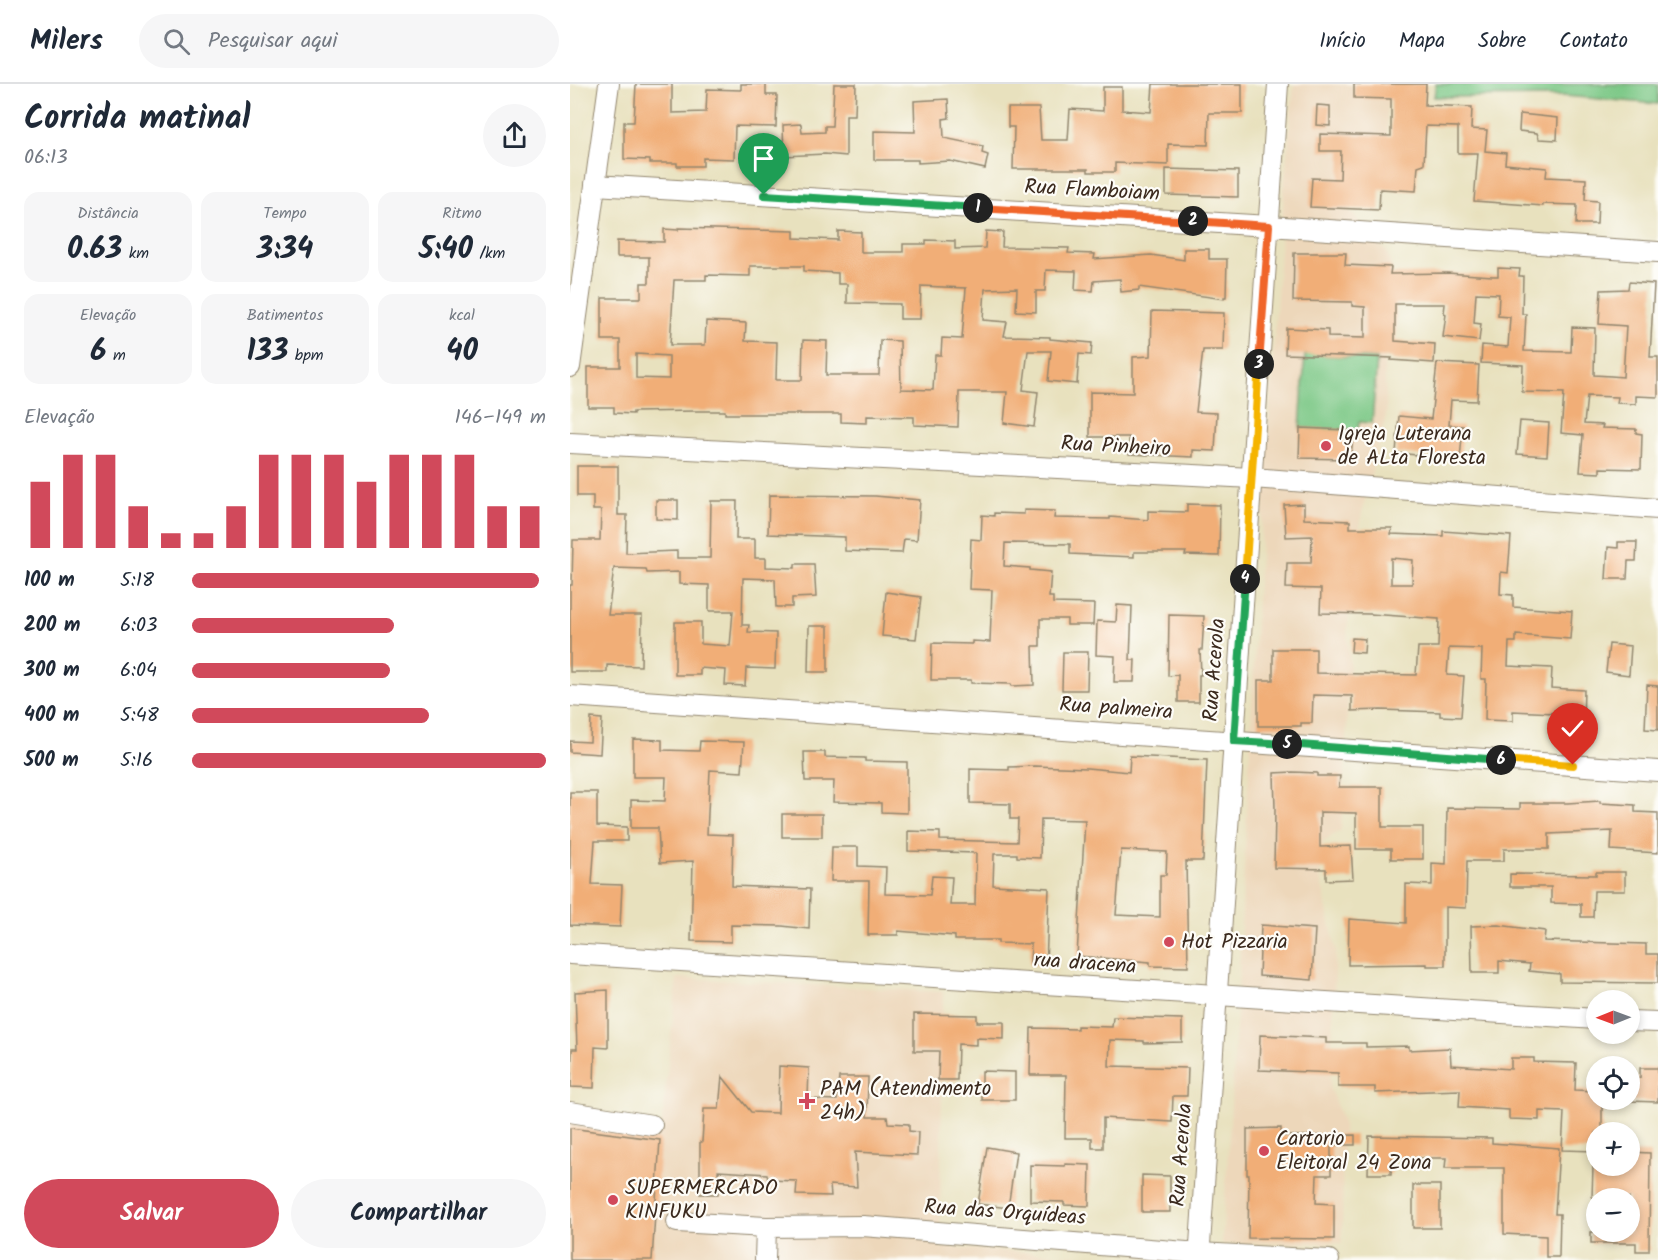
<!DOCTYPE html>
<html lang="pt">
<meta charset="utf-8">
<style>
:root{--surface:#fff;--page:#f6f6f7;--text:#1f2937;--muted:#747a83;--line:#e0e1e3;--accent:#d1495b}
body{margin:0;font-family:Kalam,sans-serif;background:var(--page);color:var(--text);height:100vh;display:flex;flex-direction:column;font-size:22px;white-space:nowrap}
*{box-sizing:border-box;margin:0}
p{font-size:20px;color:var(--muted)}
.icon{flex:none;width:33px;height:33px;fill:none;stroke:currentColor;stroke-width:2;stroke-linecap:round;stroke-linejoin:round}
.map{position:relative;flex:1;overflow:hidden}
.drawer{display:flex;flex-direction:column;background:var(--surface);width:570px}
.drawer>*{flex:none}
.needle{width:39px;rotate:269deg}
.tools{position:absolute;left:1016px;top:906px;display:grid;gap:12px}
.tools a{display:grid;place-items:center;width:54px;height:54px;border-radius:50%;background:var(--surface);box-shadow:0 3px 9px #0003;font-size:30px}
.pin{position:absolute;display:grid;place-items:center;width:51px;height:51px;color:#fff;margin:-62px -26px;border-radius:50% 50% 50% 0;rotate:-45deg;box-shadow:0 0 6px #0007}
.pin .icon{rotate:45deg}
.km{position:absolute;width:30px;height:30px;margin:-15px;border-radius:50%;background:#222;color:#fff;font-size:16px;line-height:30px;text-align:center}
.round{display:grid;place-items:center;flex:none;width:63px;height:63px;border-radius:32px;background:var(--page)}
.head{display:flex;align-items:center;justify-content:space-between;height:102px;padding:0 24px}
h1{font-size:33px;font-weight:600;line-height:45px}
.figures{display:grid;grid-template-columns:repeat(3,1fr);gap:9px;height:102px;padding:6px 24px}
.figures div{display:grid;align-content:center;border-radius:15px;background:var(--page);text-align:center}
.figures b{font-size:30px;font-weight:600}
.figures small{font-size:16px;font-weight:400}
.figures p{font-size:16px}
.chart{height:168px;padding:12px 24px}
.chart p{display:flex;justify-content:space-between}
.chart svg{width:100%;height:108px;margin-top:6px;stroke:var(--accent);stroke-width:6}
.cta{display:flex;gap:12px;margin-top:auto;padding:12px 24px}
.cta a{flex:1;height:69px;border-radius:36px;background:var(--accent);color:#fff;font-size:24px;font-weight:600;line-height:69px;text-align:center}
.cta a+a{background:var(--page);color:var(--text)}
ul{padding:0 24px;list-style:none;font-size:20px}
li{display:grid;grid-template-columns:96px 72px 1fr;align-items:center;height:45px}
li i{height:15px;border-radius:8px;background:var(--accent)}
header{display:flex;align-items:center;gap:36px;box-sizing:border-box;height:84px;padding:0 30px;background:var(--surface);border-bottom:2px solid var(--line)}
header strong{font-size:28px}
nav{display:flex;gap:33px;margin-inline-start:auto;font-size:21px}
.search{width:420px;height:54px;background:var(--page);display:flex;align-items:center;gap:15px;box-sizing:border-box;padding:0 21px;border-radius:33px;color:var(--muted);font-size:22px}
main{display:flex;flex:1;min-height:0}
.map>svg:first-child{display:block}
.built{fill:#edd7ba}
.green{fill:#7cc886;stroke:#5c7952;stroke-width:1.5}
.building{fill:#f1ae77;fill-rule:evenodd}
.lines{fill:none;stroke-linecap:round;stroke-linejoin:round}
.minor-casing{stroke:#92866e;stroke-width:22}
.minor{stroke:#fff;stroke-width:20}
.split-1-casing{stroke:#fff;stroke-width:12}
.split-2-casing{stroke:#fff;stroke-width:12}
.split-3-casing{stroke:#fff;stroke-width:12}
.split-4-casing{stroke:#fff;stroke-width:12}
.split-5-casing{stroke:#fff;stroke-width:12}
.split-6-casing{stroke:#fff;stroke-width:12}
.split-7-casing{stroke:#fff;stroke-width:12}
.split-1{stroke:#22a559;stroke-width:8}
.split-2{stroke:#f0652b;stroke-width:8}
.split-3{stroke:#f0652b;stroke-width:8}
.split-4{stroke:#f5b400;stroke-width:8}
.split-5{stroke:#22a559;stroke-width:8}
.split-6{stroke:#22a559;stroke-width:8}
.split-7{stroke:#f5b400;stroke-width:8}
.poi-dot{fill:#d1495b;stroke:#fdfcf7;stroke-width:2}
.labels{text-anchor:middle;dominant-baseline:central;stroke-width:4.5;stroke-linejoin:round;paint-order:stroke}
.street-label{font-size:21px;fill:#3b2a1e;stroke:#fdfcf7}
.poi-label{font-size:21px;fill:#3b2a1e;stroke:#fdfcf7;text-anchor:start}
</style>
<header>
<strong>Milers</strong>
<div class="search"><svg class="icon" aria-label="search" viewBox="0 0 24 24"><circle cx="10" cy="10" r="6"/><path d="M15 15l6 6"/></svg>Pesquisar aqui</div>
<nav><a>Início</a><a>Mapa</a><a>Sobre</a><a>Contato</a></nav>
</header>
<main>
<section class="drawer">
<div class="head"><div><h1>Corrida matinal</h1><p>06:13</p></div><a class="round"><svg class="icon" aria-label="share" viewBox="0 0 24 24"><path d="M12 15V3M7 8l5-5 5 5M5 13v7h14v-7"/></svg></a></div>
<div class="figures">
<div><p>Distância</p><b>0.63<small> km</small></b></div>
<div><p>Tempo</p><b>3:34</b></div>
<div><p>Ritmo</p><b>5:40<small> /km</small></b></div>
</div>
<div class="figures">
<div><p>Elevação</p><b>6<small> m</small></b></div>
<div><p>Batimentos</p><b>133<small> bpm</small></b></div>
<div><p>kcal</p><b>40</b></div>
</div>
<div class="chart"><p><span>Elevação</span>146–149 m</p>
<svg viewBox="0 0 160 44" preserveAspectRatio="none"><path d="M5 44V17M15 44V6M25 44V6M35 44V27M45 44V38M55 44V38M65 44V27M75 44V6M85 44V6M95 44V6M105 44V17M115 44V6M125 44V6M135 44V6M145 44V27M155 44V27"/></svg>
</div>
<ul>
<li><b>100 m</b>5:18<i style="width:98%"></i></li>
<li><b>200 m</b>6:03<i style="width:57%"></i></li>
<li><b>300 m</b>6:04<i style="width:56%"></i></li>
<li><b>400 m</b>5:48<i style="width:67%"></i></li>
<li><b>500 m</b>5:16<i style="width:100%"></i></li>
</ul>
<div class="cta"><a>Salvar</a><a>Compartilhar</a></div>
</section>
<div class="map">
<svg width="1088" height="1176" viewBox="0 0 1088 1176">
<rect width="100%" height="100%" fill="#fdfcf7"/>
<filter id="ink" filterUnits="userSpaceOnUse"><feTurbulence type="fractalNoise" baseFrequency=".0167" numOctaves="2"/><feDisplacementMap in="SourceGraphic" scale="12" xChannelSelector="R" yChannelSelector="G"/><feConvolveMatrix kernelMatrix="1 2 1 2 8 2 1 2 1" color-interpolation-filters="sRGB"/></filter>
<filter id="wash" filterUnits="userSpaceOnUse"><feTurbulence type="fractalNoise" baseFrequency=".008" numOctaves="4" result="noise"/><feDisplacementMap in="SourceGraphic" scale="24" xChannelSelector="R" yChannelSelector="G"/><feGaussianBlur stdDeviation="1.35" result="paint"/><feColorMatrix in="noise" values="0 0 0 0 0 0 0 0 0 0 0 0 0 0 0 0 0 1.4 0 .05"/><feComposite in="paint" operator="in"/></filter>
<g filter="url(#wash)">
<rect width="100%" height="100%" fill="#e8e1be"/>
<g class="built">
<path d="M724 0H823L822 13 817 24 818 75 776 123 818 170 826 206 827 256 813 261 817 327 792 428 777 546 780 580 771 746 753 757 750 793 766 867 760 1005 773 1038 772 1159 652 1160 667 932 687 517 715 93Z"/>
<path d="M107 894 373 908 370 1163 582 1176H0V1036L91 1048Z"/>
</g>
<g class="green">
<path d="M866 0H1088V20L994 12 864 13Z"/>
<path d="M735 270 807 275 802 339 789 338 788 347 730 344Z"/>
</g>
<g id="blocks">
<g class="building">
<path d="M66 0H102V29L136 28 137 5 171 6V0H196V11H207L206 43 165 42 164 75 133 74V82H107V79H80V76L54 75V38H64Z"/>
<path d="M264 0H286L285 31H276V72L255 70 214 72 213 41 231 40 232 49 255 48V42H262Z"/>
<path d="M583 0H672V29H639L638 61 598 60V81L545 79V88H518V85H443L444 43H438V24H469L471 56H498L500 25 533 27V3H552V26L581 28Z"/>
<path d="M784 0H856L855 21 902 23 901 45 917 46 915 67 936 69 935 80 977 84 976 93 1016 95 1015 116 1028 117 1027 140H1006L1007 121 973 120V122L904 117 908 69H888V43L856 42 854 80 848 82 846 107 810 105 809 126 740 123 742 94 770 95 771 67H750V50L821 52V15L784 14Z"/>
<path d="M378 15 379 34 373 35 374 54 413 62 412 69 418 71 415 85 380 77 348 79V76H304V47L345 48 344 17Z"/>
<path d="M747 21 760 22V42L746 41Z"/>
<path d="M950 30 988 34 987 56 969 55 967 49 949 47Z"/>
<path d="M596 85 668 87V113L596 111Z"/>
<path d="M108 144 224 147V154L268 156V147L291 148V168H333V160H356V156L385 157V165L415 164 416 147 433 148 432 163 499 164 498 169 525 170 524 175 581 171 614 176V165H639V175H657L656 213H654V215L569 203V206L551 208 550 195 524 197 523 207 505 206 506 187 476 186 475 207H466V228L446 227 447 204 415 205 413 236 437 238 434 252 480 253V255L522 259 521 271 509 270 507 300 478 297 481 267H458L453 306 468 308 464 343 434 339 437 308H389L388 343 344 341V333L297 332V339L271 338V330H155V327H126L63 328V330L44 329V323H18V283H50V256H32V214H71V199H79V173H47V157L94 158V145L108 146ZM180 182H234V187L268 189V200H277V219L330 220V235H350L351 202 396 204 392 255 372 254 371 271H365L363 306 331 305 330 257 310 256 309 291H256L257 257 233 256 232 296H206L207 258 175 257 176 239 136 237 135 261H100L104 196H136V191L180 192ZM66 270 99 272V295L66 294Z"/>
<path d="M724 169H776L775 181 821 183 820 190 877 189 923 192H928V184L950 185 949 192H953L952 230H956L954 267 1001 268 1002 243 1025 244 1024 291 1041 292 1053 293 1056 242 1029 240 1031 206 1058 205 1059 198 1084 200 1080 273H1088V313L1066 312V320L1047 319 1048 313 1017 312 1014 340 1033 341 1032 344 1066 345V349L1072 350 1071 385 1030 384V389L1010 388 1013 351 991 349 994 309 952 308 953 281 911 279 912 261 938 263 940 233 928 232 929 210 906 209 904 239 911 240 909 257 873 253 876 230 874 229 875 220H825V257L865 260 864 279 821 276 822 274 715 270 716 244 758 246V253L795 254V223L782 222V218L723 217Z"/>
<path d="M582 227 654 229 653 266H633L626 328 647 329 645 367 623 366V373L559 370V353H520V308L563 309V273L581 272Z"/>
<path d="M867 279 909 281 907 317 881 316 879 341 893 342 890 375 826 369 829 332 861 335Z"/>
<path d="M950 337 979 339 977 372 947 370Z"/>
<path d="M730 344 778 346 783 354 781 371 776 375 729 374Z"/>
<path d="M7 382H48V431H57L56 469 107 467V474H140L141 417H167L166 455H185V474H196V483L225 484V480H244L246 513 222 514V523H206L205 495 173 494 172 541H179L178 548 206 549 205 585 176 584 175 602 155 601 156 586 130 584V591H105V538H131V560L160 562 163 527H139V501L109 500V488L77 489 76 485 44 484 38 531H72L71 582 37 581V588H0V501H2L3 456H30L31 426H23V412H7Z"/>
<path d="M199 411 305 412 350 416 347 456 334 455 332 469 275 467V453L198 450Z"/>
<path d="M86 416H108V436L86 435Z"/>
<path d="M617 420 650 421 649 472 615 471 616 468H564V473L500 470V460L435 459 434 482 460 484V486L481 488 479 513H483V519L524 520 523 541H497V535H470V562H463L464 601 442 602 441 600 401 599V596H361L362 559 402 560V557L420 558 422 506 399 505 401 455 411 456 412 431 424 432V429L454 430V426L485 427 484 434 540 435V433L578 436V427L617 428Z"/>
<path d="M734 420V435L780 437V444H822L821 450 873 452V447L941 452 938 489 931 488 930 510 943 511V523L1002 527 1000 555 946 551V558H939L938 582 982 584 981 604 1014 606 1013 637 984 635 985 629 943 627V637L915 636 916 595H911L912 565 879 564 877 591 894 592 891 633 870 632V628L811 626 782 627V612L743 611 742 639H731V642H688V596H703V565H746V589L846 591 848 563H868L869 535 800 530 750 529 751 505 716 504 717 479H741L742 452 716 453 714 421ZM821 474 843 476 842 500H821Z"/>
<path d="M1048 458H1067L1066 477H1058L1057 495H1036L1038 463 1048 464Z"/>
<path d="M316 508 351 513 346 555 312 552Z"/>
<path d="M547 521 562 522 560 576H565L564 598H544L545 572 526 571 527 537 546 538Z"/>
<path d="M599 531 634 532 632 566H630L631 591H629V618H608V591L598 592Z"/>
<path d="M239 542H258V588H238Z"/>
<path d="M782 554 795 555 794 569 781 568Z"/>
<path d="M1039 560 1061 562 1059 591 1036 588Z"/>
<path d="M493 568H518L517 606H492Z"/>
<path d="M1077 601 1088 602V646L1075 645Z"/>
<path d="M21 634 32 635 30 670 0 668V657L20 658Z"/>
<path d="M63 655 92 656V666L129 667 130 657 174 658 172 688 140 686 137 750 163 751 162 802 240 805 239 845 212 842 161 841V858L121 857 123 777 90 779 88 744H61V716L95 717 96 693H63Z"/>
<path d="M234 668H255V673L295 674V677L337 678V729L311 728V719L263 718 264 697H235Z"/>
<path d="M560 672 637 676 633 777H616L618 883 580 882V878L507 872 515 736 471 735 470 774 447 773V770H424L423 801 479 804 476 881 460 880 461 860 428 859V856H385V852L328 847V851H298L299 797H261L262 763H288V782L316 783 315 810 360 811 362 792 382 793 380 821H405L406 769 338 767V747L370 748V756L447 758 448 735H440V720L400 719V685L439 686V683L465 682 517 684 559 688ZM551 766 597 768 596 791H590V833L546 831Z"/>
<path d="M723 688 747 689V692H770L769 703H812V743H853V775H821V765H786V729L750 728V763L781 762 783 795 756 796V785L704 784 705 725 704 689Z"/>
<path d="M0 708H27V742L57 743V757H25L22 800 52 801 50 843 0 841Z"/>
<path d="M1030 717V719L1065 721V728L1088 729V769L1041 766 1042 747 979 750V765H934V777H897L896 824 875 823V882H857V880L778 881 779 835 836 839V800L862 801V779L876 780 877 724 950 725V719H997Z"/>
<rect x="212" y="730" width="40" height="23"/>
<path d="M1026 788H1055V807H1024L1023 833H1011V820L981 819V803H940V790L1026 791Z"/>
<path d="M691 841 745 845 742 896 689 892Z"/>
<path d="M928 841 975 847 974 857 1076 860V870H1088V899L990 898V890L959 887 960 880 929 877V889H902L901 842Z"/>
<path d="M38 906V964L25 963 24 1004 1 1003 2 965H7L5 908Z"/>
<path d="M344 930 407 931V938H434V955L406 954V961L388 960 387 996H368L369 967H344Z"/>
<path d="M543 933 612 935V958L574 959V957L540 956 539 982 618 984 617 1012H603L602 1038 533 1034V1064H522V1054H495L496 991H460L461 944 507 945V942L542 943Z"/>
<path d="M690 951 756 954V959H796V963L839 962V966L880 964 881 981 941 985V974H964V978L1006 979 1005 1006 1026 1007V1016H1032V1048H1026V1067L992 1066 994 1028 969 1027V1036L939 1035V1026L889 1023 890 1006 805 1009V1003H768V989L689 986Z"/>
<path d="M209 982 239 984 238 1015 267 1016 269 993H298L297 1033H317L318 1039 339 1040V1047L348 1048 347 1071 285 1068 287 1103 260 1101 261 1112 226 1111 227 1097 198 1096 197 1090 148 1087V1110H130V1058H132L134 1025H149L152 992 181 1028 208 1029Z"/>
<path d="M1070 984H1088V1018L1059 1017V994H1070Z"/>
<path d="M412 987 445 988V1016H412Z"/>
<path d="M0 1044 90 1056 82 1176H0Z"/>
<path d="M711 1044V1052L785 1051V1061H761V1091H747L746 1119 764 1120V1155L678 1154 679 1091H677V1045Z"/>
<path d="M799 1052 922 1054V1059L989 1064 985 1130H990L989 1173H976V1152L934 1150V1084H875L876 1074H822L821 1090H798Z"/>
<path d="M417 1063 446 1068 438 1124 408 1120Z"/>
<path d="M1059 1068 1080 1069 1079 1167H1066V1159H1021V1148H1059V1114H1022L1023 1082H1059Z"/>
<path d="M495 1080 520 1081 519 1122 494 1121V1118L460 1117V1081L495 1082Z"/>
<path d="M572 1091 600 1092V1128H572Z"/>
<rect x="843" y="1101" width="27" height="43"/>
</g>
</g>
</g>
<g filter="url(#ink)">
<use href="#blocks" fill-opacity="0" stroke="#92866e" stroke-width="1.5"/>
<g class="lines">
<g class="minor-casing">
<g id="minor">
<path d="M25 101 699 142 1088 168"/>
<path d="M0 283 39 0"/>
<path d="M0 359 682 394 1088 425"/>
<path d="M0 612 1088 687"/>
<path d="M0 870 1026 935"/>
<path d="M1059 937 1088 938"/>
<path d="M0 1028 82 1041"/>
<path d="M107 1138 196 1143 293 1142 629 1169 759 1176"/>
<path d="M195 1176 196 1143"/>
<path d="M629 1176 708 0"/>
</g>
</g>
<use href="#minor" class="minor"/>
</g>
</g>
<g class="lines" filter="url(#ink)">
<g class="split-1-casing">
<path id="split-1" d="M194 111 408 124"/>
</g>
<g class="split-2-casing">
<path id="split-2" d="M408 124 623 137"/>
</g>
<g class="split-3-casing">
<path id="split-3" d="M623 137 699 142 689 280"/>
</g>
<g class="split-4-casing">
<path id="split-4" d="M675 495 689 280"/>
</g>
<g class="split-5-casing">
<path id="split-5" d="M675 495 664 657 717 660"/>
</g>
<g class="split-6-casing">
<path id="split-6" d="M717 660 931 676"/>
</g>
<g class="split-7-casing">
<path id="split-7" d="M931 676 1003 681"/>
</g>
<use href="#split-1" class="split-1"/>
<use href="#split-2" class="split-2"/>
<use href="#split-3" class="split-3"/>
<use href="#split-4" class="split-4"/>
<use href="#split-5" class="split-5"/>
<use href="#split-6" class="split-6"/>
<use href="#split-7" class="split-7"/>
</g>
<g class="poi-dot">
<circle cx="756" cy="362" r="6"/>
<circle cx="599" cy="858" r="6"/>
<path d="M234 1008h6v6h6v6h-6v6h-6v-6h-6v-6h6z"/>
<circle cx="694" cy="1067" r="6"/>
<circle cx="43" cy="1116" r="6"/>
</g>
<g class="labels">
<g class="street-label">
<text transform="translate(522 107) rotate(3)">Rua Flamboiam</text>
<text transform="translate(546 363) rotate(3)">Rua Pinheiro</text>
<text transform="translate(645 586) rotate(-86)">Rua Acerola</text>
<text transform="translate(546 625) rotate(4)">Rua palmeira</text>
<text transform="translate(515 880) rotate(4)">rua dracena</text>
<text transform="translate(612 1071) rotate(-86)">Rua Acerola</text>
<text transform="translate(435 1129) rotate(4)">Rua das Orquídeas</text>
</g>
<g class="poi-label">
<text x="768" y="350">Igreja Luterana<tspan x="768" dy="24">de ALta Floresta</tspan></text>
<text x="611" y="858">Hot Pizzaria</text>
<text x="250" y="1005">PAM (Atendimento<tspan x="250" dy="24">24h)</tspan></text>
<text x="706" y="1055">Cartorio<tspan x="706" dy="24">Eleitoral 24 Zona</tspan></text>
<text x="55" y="1104">SUPERMERCADO<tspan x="55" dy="24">KINFUKU</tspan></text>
</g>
</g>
</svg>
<div class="tools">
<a><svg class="needle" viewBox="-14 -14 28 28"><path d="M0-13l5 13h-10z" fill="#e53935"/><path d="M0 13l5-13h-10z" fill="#747a83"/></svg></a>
<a><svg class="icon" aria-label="locate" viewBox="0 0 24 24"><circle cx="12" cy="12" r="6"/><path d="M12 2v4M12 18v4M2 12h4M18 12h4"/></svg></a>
<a>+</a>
<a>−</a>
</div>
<div class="pin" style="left:194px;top:111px;background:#1e9e55"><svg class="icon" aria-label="arrive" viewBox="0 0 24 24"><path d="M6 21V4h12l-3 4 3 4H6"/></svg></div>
<div class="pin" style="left:1003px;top:681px;background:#d93025"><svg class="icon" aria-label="check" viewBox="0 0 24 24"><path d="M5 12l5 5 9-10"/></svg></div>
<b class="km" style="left:408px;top:124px">1</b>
<b class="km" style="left:623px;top:137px">2</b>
<b class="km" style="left:689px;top:280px">3</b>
<b class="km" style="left:675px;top:495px">4</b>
<b class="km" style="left:717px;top:660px">5</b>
<b class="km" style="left:931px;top:676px">6</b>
</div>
</main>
